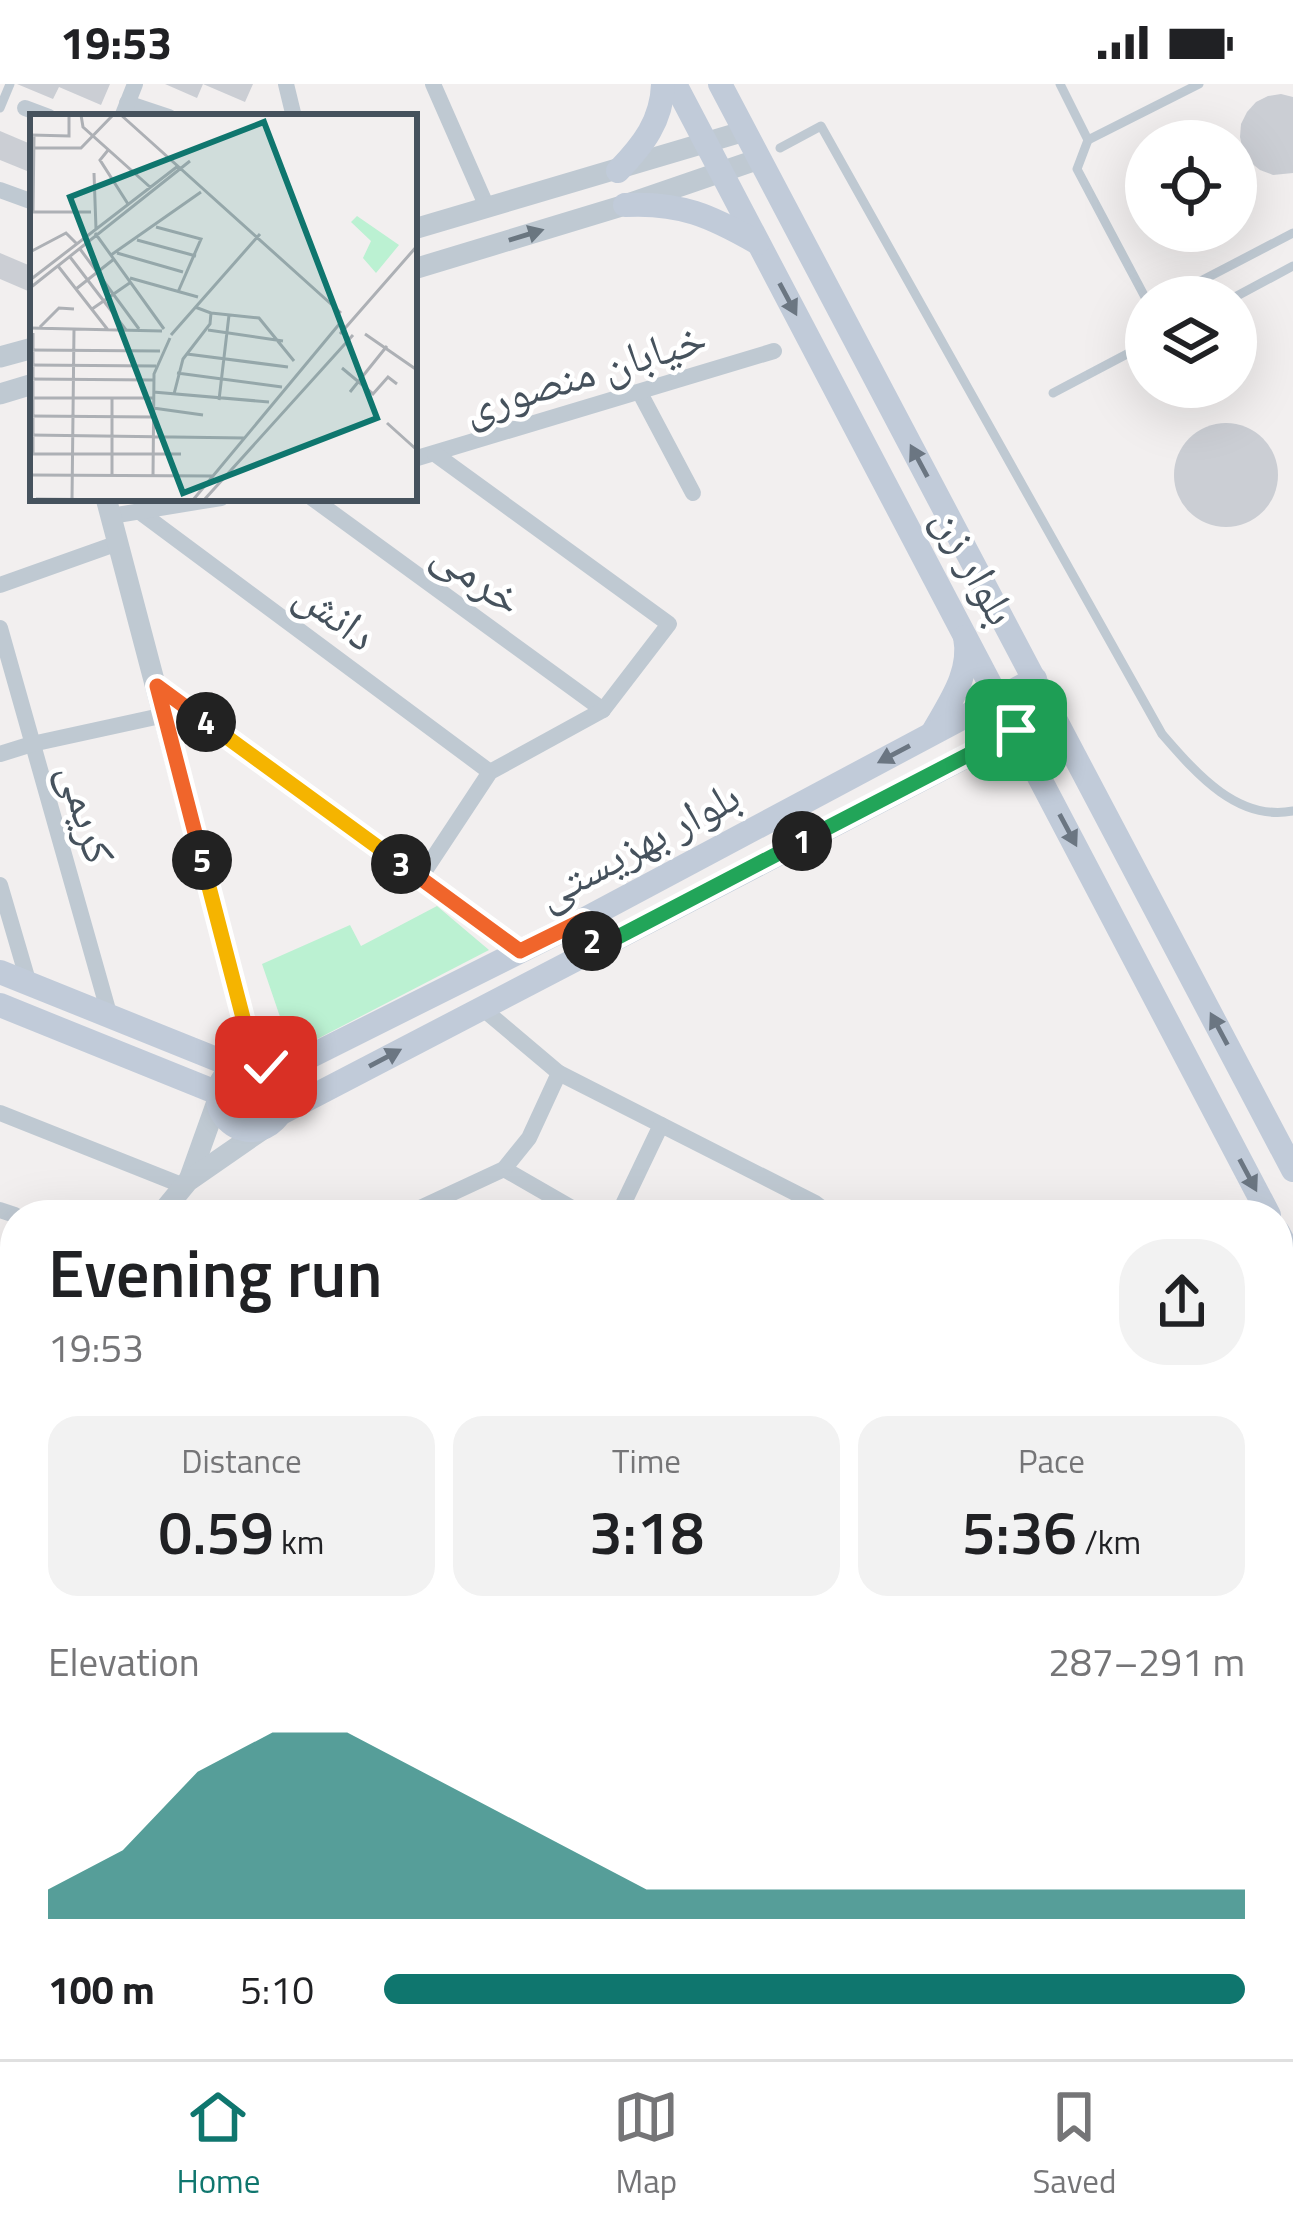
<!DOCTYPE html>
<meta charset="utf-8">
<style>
:root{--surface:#fff;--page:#f2f2f2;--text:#202124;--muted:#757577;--line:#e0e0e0;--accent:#0f766e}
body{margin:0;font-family:"Titillium Web","Noto Naskh Arabic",sans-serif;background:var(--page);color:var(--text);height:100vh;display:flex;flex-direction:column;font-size:45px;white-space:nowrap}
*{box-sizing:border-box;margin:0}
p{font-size:39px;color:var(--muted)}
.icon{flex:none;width:66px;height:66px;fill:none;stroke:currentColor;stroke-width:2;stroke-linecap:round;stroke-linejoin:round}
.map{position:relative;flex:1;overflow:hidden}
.details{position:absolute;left:0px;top:1116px;width:1293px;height:861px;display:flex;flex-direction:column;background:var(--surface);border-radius:48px 48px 0 0;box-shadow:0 12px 48px #0002}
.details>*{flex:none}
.controls{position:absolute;left:1125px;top:36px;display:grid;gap:24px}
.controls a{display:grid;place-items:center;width:132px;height:132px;border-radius:50%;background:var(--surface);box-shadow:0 12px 48px #0002;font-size:60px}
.pin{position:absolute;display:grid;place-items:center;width:102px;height:102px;color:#fff;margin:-51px;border-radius:24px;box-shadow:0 6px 18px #0006}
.km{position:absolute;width:60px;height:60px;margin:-30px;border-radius:50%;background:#222;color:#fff;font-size:33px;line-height:60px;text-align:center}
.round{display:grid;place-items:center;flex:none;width:126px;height:126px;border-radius:48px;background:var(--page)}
.overview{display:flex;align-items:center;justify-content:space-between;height:204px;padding:0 48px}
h1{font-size:66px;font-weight:600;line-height:90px}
.figures{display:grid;grid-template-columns:repeat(3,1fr);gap:18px;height:204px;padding:12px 48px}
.figures div{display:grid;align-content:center;border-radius:30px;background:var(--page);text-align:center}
.figures b{font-size:60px;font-weight:600}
.figures small{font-size:33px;font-weight:400}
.figures p{font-size:33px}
.chart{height:336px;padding:24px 48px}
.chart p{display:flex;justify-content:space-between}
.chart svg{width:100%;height:216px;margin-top:12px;fill:var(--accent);opacity:.7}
ul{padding:0 48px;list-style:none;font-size:39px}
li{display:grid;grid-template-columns:192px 144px 1fr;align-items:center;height:90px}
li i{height:30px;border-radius:15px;background:var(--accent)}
.status{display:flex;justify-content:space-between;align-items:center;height:84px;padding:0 60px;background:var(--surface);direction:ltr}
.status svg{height:33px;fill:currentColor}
.tab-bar{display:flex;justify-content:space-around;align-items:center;height:168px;border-top:3px solid var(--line);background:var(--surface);font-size:33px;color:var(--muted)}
.tab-bar a{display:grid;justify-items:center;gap:6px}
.tab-bar .active{color:var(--accent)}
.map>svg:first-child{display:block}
.medical{fill:#fce2de}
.green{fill:#bbf1d2}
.building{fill:#cbced4}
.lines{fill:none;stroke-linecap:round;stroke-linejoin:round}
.path{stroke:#72d1a5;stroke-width:3;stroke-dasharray:9 6;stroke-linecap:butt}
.service{stroke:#bfc9d2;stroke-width:9}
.minor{stroke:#bfc9d2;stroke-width:16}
.tertiary{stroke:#bfc9d2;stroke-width:21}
.secondary{stroke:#c1cbd9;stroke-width:24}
.primary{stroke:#adbdcf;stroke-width:27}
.oneway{fill:#6a7680}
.oneway2{fill:#6b7682}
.split-1-casing{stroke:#fff;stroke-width:24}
.split-2-casing{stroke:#fff;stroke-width:24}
.split-3-casing{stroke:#fff;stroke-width:24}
.split-4-casing{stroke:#fff;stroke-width:24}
.split-5-casing{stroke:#fff;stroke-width:24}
.split-6-casing{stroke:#fff;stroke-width:24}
.split-1{stroke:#22a559;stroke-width:15}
.split-2{stroke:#22a559;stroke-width:15}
.split-3{stroke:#f0652b;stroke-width:15}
.split-4{stroke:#f5b400;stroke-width:15}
.split-5{stroke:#f0652b;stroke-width:15}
.split-6{stroke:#f5b400;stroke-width:15}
.labels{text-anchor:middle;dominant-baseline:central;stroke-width:9;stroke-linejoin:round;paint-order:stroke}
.street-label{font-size:45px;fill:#46525d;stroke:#fff}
.inset-road{fill:none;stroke:#adb0b5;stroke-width:3}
.view{fill:#0f766e;fill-opacity:0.15;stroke:#0f766e;stroke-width:6}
.inset-edge{fill:none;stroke:#46525d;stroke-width:6}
</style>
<div class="status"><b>19:53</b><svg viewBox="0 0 49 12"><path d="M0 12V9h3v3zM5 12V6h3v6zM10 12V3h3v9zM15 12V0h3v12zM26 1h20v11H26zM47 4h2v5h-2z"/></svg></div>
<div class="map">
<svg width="1293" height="1975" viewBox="0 0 1293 1975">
<rect width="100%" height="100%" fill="#f2efef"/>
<path class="medical" d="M1278 1945 1293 1965V1975H519L510 1962H1278Z"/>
<path class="green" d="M437 822 489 866 292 968 262 880 350 841 361 862Z"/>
<g class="building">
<path d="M17 0H110L101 21 59 3 53 15Z"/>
<path d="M165 0H253L245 18 203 0 197 14Z"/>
<path d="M1281 10 1293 13V89L1273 91 1260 86 1250 78 1243 67 1240 53 1241 40 1247 28 1256 18 1268 12Z"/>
<path d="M0 47 33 61V74L27 87 0 76Z"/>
<path d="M0 169 33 183V196L28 207 0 195Z"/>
<circle cx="1226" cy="391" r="52"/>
<path d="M0 1912 15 1918V1962H58L34 1975H0Z"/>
</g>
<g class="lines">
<path class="path" d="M842 1962 849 1965"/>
<g class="service">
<path d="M1060 0 1088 56 1199 0"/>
<path d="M0 24 10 0"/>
<path d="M1088 56 1077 85 1146 215"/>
<path d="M780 64 821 42 1162 650C1195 688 1237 738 1293 727"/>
<path d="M1170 213 1293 149"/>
<path d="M1235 213 1293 182"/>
<path d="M1053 309 1146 260"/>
<path d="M503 1962 512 1975"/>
<path d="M1043 1975 1046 1968 1044 1962"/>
</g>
<g class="minor">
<path d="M286 0 294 33"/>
<path d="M433 0 487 123"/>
<path d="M127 19 169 33"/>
<path d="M25 24 49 33"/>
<path d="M122 33 135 0"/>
<path d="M0 106 33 118"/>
<path d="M640 309 693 409"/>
<path d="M414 375 774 267"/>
<path d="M312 414 603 626"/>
<path d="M140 428 490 688"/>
<path d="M111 432 221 414"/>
<path d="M0 501 118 459"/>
<path d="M0 544 110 933"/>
<path d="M157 602 520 867"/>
<path d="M0 670 32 660 165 631"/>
<path d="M420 794 490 688 603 626 669 540 435 370"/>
<path d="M0 801 29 900"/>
<path d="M559 989 815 1119 831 1131"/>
<path d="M0 1029 184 1102"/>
<path d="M504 1085 584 1131"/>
<path d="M0 1126 15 1131"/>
<path d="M405 1131 504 1085 529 1054 559 989 482 924"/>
<path d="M618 1131 661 1041"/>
<path d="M0 1223 15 1229"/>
<path d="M0 1345 15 1351"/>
<path d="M0 1598 15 1605"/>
<path d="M1278 1702 1293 1694"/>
<path d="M0 1719 15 1724"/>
<path d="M1278 1759 1293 1781"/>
</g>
<g class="tertiary">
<path d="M414 145 745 47"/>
<path d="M414 185 625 121 759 75"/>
<path d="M0 273 33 264"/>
<path d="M0 310 33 300"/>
<path d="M106 414 255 980"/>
<path d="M189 1096 218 1015"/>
<path d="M160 1131 188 1097 266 1043"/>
<path d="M0 1452 15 1414"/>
</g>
<g class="secondary">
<path d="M675 0 1269 1131"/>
<path d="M720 0 1293 1086"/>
<path d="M618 87C643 61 662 37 663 0"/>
<path d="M625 121C680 118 711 132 758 159"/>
<path d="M933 648C950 618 972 588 965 553"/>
<path d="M0 888 236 983"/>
<path d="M0 921 218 1009"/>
<circle cx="251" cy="1013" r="33"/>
<path d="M275 990 583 836 1035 595"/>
<path d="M281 1029 1051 628"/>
<path d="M1278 1148 1293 1176"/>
<path d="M0 1861 15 1867"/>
<path d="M0 1896 15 1902"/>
<path d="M107 1975 108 1962"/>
</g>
<g class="primary">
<path d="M1278 1355 1293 1339"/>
<path d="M1278 1397 1293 1388"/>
<path d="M1278 1433 1293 1425"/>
<path d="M162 1975 187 1962"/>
<path d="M273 1975 298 1962"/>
</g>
</g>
<defs><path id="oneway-solid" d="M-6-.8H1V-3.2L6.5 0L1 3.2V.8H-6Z" transform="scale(3)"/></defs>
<use class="oneway" href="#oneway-solid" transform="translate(526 151) rotate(-17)"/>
<g class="oneway2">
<use href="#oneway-solid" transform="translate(788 215) rotate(62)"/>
<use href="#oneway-solid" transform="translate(919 377) rotate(-118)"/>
<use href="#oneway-solid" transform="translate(894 670) rotate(152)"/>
<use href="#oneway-solid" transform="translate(1068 746) rotate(62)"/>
<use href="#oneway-solid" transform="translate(1219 945) rotate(-118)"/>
<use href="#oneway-solid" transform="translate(385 974) rotate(-28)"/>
<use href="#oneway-solid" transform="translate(1248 1091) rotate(62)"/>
</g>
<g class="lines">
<g class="split-1-casing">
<path id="split-1" d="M802 757 1016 646"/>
</g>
<g class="split-2-casing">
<path id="split-2" d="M592 857 595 865 802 757"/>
</g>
<g class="split-3-casing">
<path id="split-3" d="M401 780 520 867 583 836 592 857"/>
</g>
<g class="split-4-casing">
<path id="split-4" d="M206 638 401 780"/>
</g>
<g class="split-5-casing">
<path id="split-5" d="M202 776 157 602 206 638"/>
</g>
<g class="split-6-casing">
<path id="split-6" d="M202 776 255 980 266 983"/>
</g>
<use href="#split-1" class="split-1"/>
<use href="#split-2" class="split-2"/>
<use href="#split-3" class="split-3"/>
<use href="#split-4" class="split-4"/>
<use href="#split-5" class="split-5"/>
<use href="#split-6" class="split-6"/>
</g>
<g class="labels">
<g class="street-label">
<text transform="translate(584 287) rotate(-17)">خیابان منصوری</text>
<text transform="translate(977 481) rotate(62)">بلوار زن</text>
<text transform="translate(479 491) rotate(36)">خرمی</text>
<text transform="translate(337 529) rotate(37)">دانش</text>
<text transform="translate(89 729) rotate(74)">کریمی</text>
<text transform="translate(637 759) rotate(-28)">بلوار بهزیستی</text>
</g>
</g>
<g transform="translate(30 30)">
<rect width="387" height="387" fill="#f2efef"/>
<path d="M327 102 369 131 346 159 333 144 341 127 321 108Z" fill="#bbf1d2"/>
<path class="inset-road" d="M51 1 53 13 120 73M91 1 311 199M1 21 39 22V1M0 34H51L83 1M79 35 70 46 98 90M64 59 66 115M2 98H61M3 98 4 21M126 113 171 125 148 178M65 119 134 215M107 126 166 142M50 135 109 215M0 138 36 119 47 130M87 139 153 158M81 141 171 78M40 143 96 216M28 152 78 216M100 164 168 183M0 166 148 52M0 174 160 47M46 175 84 145M62 195 101 168M181 199 229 204 264 247M10 213 29 194 44 195M0 214 132 217M178 216 253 227M3 219V340M310 220 387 132M335 220 387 256M141 221 230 120M0 236 130 237M157 240 258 253M0 251 126 252M312 254 343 280 358 263 367 270M147 259 252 273M0 265 123 266M123 278 239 288M320 278 357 232M144 280 153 245 180 210 181 199 165 193M0 284H123M189 286 199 201M123 294 173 301M0 302 123 303M357 309 387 336M0 321 214 324M0 340H151M0 361 184 362M82 361V284M123 362 124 260 140 224M6 385 92 386M42 386 44 215M163 386 311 208M174 386 323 221"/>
<path class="view" d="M234 8 347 304 153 379 40 83Z"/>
<rect width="387" height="387" class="inset-edge"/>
</g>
</svg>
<div class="controls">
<a><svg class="icon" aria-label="locate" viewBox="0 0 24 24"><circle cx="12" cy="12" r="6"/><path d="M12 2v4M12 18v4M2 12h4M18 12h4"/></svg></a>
<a><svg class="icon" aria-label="layers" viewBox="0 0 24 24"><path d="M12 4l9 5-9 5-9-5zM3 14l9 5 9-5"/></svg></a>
</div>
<div class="pin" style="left:1016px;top:646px;background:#1e9e55"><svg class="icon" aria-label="arrive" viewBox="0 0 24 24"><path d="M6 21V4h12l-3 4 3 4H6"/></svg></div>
<div class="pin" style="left:266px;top:983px;background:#d93025"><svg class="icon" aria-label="check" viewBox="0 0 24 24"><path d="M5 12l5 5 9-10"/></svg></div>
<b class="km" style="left:802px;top:757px">1</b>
<b class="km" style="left:592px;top:857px">2</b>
<b class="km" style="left:401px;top:780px">3</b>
<b class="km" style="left:206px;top:638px">4</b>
<b class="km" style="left:202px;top:776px">5</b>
<section class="details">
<div class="overview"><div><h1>Evening run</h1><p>19:53</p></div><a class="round"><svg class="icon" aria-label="share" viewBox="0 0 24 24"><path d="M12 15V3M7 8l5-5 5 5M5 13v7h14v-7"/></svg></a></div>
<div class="figures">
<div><p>Distance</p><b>0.59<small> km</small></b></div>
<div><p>Time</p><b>3:18</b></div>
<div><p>Pace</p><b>5:36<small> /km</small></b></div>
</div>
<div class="chart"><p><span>Elevation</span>287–291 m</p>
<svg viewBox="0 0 160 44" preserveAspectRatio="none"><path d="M0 44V38L10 30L20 14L30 6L40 6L50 14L60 22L70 30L80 38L90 38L100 38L110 38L120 38L130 38L140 38L150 38L160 38V44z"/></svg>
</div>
<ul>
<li><b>100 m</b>5:10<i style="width:100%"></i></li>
</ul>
</section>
</div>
<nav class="tab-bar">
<a class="active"><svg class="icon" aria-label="home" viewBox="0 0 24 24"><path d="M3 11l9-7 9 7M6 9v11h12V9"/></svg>Home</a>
<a><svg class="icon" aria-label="map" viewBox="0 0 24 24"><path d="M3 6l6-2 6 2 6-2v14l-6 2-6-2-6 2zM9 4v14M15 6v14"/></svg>Map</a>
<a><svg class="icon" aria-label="saved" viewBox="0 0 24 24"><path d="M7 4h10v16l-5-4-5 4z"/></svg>Saved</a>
</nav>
